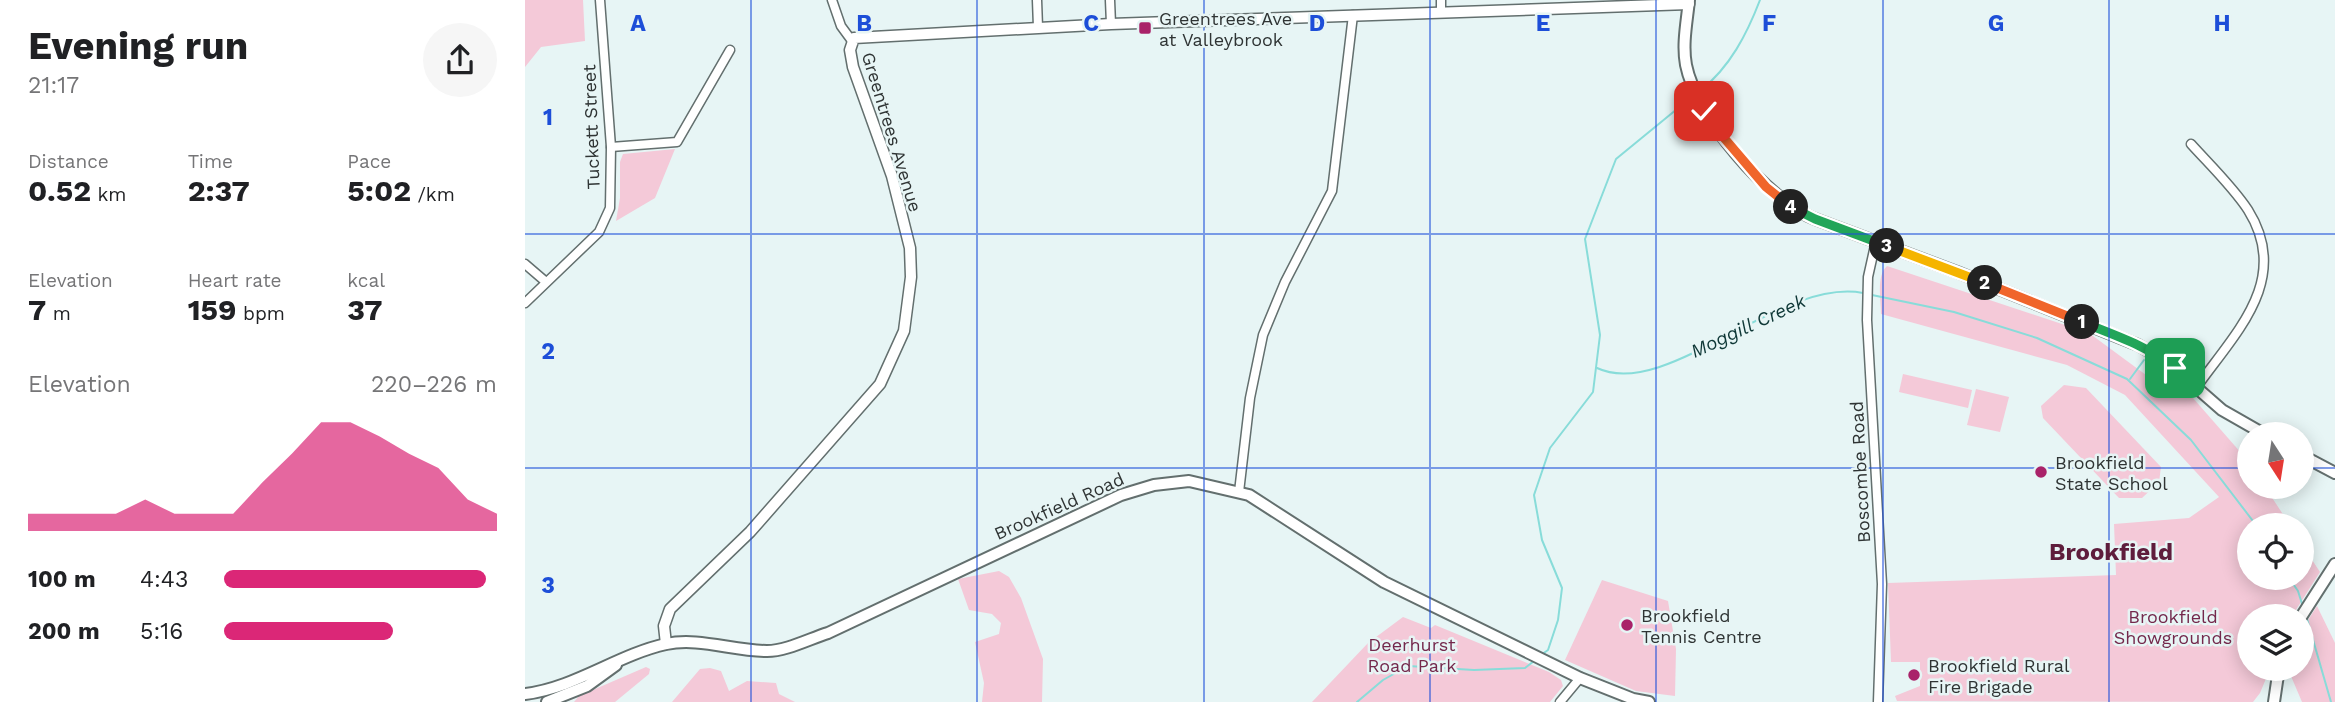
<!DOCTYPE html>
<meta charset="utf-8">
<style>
:root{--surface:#fff;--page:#f6f6f6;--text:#202124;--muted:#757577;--accent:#db2777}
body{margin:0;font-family:"Work Sans",sans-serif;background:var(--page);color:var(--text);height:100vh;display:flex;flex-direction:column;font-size:26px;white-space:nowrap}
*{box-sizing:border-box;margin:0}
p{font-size:23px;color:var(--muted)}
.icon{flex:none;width:38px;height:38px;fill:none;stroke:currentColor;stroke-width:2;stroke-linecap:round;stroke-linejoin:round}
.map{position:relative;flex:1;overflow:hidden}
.details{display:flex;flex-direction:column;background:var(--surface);width:525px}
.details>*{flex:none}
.needle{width:46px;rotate:168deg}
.buttons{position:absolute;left:1712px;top:422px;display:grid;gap:14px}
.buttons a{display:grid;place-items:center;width:77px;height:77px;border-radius:50%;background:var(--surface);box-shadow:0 4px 18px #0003;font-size:35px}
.pin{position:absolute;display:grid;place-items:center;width:60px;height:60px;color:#fff;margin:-30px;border-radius:14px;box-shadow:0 4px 10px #0006}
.km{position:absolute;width:35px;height:35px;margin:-18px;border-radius:50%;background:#222;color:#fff;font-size:19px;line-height:35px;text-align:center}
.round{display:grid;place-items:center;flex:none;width:74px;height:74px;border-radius:37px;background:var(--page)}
.headline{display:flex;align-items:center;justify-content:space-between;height:119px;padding:0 28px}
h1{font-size:38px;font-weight:700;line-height:52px}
.stats{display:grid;grid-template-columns:repeat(3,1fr);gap:10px;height:119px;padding:7px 28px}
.stats div{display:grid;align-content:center}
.stats b{font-size:30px;font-weight:700}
.stats small{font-size:19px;font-weight:400}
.stats p{font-size:19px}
.chart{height:196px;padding:14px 28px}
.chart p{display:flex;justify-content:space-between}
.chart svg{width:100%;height:126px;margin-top:7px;fill:var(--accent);opacity:.7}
ul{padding:0 28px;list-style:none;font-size:23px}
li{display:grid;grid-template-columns:112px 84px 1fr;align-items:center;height:52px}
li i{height:18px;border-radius:9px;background:var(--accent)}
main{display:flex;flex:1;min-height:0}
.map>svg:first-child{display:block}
.green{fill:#f4c9d8}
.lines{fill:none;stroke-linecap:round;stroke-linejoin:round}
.stream{stroke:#88dcd9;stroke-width:2}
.minor-casing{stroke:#636f6e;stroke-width:11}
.tertiary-casing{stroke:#636f6e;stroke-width:13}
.secondary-casing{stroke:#636f6e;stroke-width:14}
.minor{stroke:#fff;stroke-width:8}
.tertiary{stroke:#fff;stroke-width:10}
.secondary{stroke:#fff;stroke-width:10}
.split-1-casing{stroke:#fff;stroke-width:14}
.split-2-casing{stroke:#fff;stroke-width:14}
.split-3-casing{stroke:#fff;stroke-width:14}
.split-4-casing{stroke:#fff;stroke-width:14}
.split-5-casing{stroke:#fff;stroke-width:14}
.split-6-casing{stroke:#fff;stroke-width:14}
.split-1{stroke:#22a559;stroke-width:9}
.split-2{stroke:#f0652b;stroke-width:9}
.split-3{stroke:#f5b400;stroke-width:9}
.split-4{stroke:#22a559;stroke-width:9}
.split-5{stroke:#f0652b;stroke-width:9}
.split-6{stroke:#f5b400;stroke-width:9}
.grid{fill:none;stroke:#1d4ed8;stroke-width:2;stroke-opacity:0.55}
.poi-dot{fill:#a92269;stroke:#e7f5f5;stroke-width:2.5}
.labels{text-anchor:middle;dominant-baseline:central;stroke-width:5;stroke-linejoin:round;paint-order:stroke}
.poi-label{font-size:18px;fill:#2f3434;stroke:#e7f5f5;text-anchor:start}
.street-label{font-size:18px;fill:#2f3434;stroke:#e7f5f5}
.park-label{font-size:18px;fill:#74284c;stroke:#e7f5f5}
.water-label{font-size:19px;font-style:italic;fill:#0e3736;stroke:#e7f5f5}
.district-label{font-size:24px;font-weight:bold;fill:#5e1d3c;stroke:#e7f5f5}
.grid-label{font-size:23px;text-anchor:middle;font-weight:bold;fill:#1d4ed8;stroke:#e7f5f5;stroke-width:5;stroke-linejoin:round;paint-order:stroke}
</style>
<main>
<section class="details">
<div class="headline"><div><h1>Evening run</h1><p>21:17</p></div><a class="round"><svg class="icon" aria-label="share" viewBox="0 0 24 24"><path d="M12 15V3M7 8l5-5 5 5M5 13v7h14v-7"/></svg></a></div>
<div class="stats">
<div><p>Distance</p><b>0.52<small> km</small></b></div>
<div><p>Time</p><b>2:37</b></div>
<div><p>Pace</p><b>5:02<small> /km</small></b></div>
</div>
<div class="stats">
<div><p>Elevation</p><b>7<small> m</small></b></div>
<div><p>Heart rate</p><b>159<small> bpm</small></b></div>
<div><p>kcal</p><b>37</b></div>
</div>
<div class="chart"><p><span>Elevation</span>220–226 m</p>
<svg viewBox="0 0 160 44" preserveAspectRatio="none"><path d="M0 44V38L10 38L20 38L30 38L40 33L50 38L60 38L70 38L80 27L90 17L100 6L110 6L120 11L130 17L140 22L150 33L160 38V44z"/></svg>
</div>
<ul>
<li><b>100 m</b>4:43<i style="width:96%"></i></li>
<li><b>200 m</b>5:16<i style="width:62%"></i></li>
</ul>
</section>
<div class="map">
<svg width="1810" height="702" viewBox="0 0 1810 702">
<rect width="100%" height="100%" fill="#e7f5f5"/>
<g class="green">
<path d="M0 0H58L60 41 16 47 0 67Z"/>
<path d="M150 149 130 198 91 221 95 198V162L98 154Z"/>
<path d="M1362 266 1564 333 1636 386 1654 382 1724 462V486L1740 487 1765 525H1724V578H1776V543L1795 572 1767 616H1724V668L1745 669 1735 693 1728 702 1372 701 1370 696 1395 686V662H1366L1363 583 1591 575 1589 524 1664 518 1694 497 1600 395 1542 365 1356 314C1356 300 1351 276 1362 266Z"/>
<path d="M1378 374 1447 390 1443 408 1374 392Z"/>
<path d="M1539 385 1561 388 1636 467 1634 482 1617 498H1594L1518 418 1516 406Z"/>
<path d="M1451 389 1484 397 1475 432 1442 425Z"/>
<path d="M474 571 484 577 496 598 518 659 517 702H457L459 683 450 642 474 634 476 623 467 614 444 610 433 579Z"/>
<path d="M1077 580 1143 601 1151 649 1150 696 1111 691 1040 660Z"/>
<path d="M1792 606 1810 643V702H1777L1763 669 1776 668V631Z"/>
<path d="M878 617 906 628 910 625 1024 672 1036 680 1038 686 1025 702H787L843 643Z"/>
<path d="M121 667 125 669 124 674 90 702H49L54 696Z"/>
<path d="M185 668 196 671 204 691 222 681 251 683 254 694 270 702H147L175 669Z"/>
</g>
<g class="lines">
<g class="stream">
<path d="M1176 90C1205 67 1222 34 1235 0"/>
<path d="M1347 295 1429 312 1512 338 1602 379 1666 440 1731 525"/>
<path d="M1072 368C1142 401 1254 277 1338 293"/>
<path d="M1605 379 1619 360"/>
<path d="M1764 578 1773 591 1778 607"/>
<path d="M1782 619 1806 702"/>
<path d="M1016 655 1023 650 1033 620 1037 588 1017 540 1009 495 1025 448 1068 392 1075 335 1060 239 1091 159 1163 100"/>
<path d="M832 702 858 680 883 666 949 670 1000 668 1009 661"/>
</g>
<g class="minor-casing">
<g id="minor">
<path d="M307 0 316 26 327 41"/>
<path d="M512 0 513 27"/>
<path d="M585 0 586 24"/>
<path d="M916 0V11"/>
<path d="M1666 144C1685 165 1708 187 1723 210 1767 280 1710 333 1671 388"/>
<path d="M86 147 152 142 205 50"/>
<path d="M1351 241 1343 277 1342 320 1357 584 1353 702"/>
<path d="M0 264 21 282"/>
<path d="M0 303 74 232 85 208 86 147 75 0"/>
<path d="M714 492 725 398 738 335 760 282 807 191 828 15"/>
<path d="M1035 702 1055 678"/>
</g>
</g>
<g class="tertiary-casing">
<path id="tertiary" d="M141 644 139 626 145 609 225 532 355 384 379 331 386 277 385 248 367 176 328 67 325 50 329 38 586 24 1164 4"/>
</g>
<g class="secondary-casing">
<g id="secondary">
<path d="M1164 0C1162 21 1157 44 1161 65 1171 116 1242 200 1290 219L1432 272 1613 345 1641 361 1697 410 1739 434"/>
<path d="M1776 455 1810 473"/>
<path d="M1776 617 1810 564"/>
<path d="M0 694C50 688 92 655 141 644 174 637 208 651 242 651 261 651 284 639 303 633L596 495 629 485 664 481 724 495 859 582 1055 678 1108 699 1124 702"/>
<path d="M22 702 62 686 91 665"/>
<path d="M1749 702 1754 668"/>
</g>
</g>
<use href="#minor" class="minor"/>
<use href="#tertiary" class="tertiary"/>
<use href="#secondary" class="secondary"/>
</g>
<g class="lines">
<g class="split-1-casing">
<path id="split-1" d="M1557 322C1589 335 1623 346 1650 368"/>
</g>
<g class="split-2-casing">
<path id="split-2" d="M1460 283 1557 322"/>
</g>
<g class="split-3-casing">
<path id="split-3" d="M1362 246 1460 283"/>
</g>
<g class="split-4-casing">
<path id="split-4" d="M1266 207 1290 219 1362 246"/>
</g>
<g class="split-5-casing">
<path id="split-5" d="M1194 132 1241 187 1266 207"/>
</g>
<g class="split-6-casing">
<path id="split-6" d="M1179 111 1194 132"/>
</g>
<use href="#split-1" class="split-1"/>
<use href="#split-2" class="split-2"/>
<use href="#split-3" class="split-3"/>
<use href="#split-4" class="split-4"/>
<use href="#split-5" class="split-5"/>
<use href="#split-6" class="split-6"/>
</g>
<path class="grid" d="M226 0V702M452 0V702M679 0V702M905 0V702M1131 0V702M1358 0V702M1584 0V702M0 234H1810M0 468H1724M1776 468H1810"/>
<g class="poi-dot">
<rect x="613" y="21" width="14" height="14" rx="3.5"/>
<circle cx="1516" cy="472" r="7"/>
<circle cx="1102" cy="625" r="7"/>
<circle cx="1389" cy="675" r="7"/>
</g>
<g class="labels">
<g class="poi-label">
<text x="634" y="18">Greentrees Ave<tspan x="634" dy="21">at Valleybrook</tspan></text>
<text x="1530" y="462">Brookfield<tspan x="1530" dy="21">State School</tspan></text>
<text x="1116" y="615">Brookfield<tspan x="1116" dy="21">Tennis Centre</tspan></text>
<text x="1403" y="665">Brookfield Rural<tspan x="1403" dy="21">Fire Brigade</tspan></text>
</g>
<g class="street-label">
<text transform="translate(66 127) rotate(-92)">Tuckett Street</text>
<text transform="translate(367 132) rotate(73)">Greentrees Avenue</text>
<text transform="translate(1335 472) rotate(-93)">Boscombe Road</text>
<text transform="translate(534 506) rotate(-24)">Brookfield Road</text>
</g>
<g class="park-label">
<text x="1648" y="616">Brookfield<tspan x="1648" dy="21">Showgrounds</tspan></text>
<text x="887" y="644">Deerhurst<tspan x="887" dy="21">Road Park</tspan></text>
</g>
<g class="water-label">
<text transform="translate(1223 326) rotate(-25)">Moggill Creek</text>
</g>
<g class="district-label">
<text x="1586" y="552">Brookfield</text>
</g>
</g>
<g class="grid-label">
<text x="113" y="31">A</text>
<text x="339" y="31">B</text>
<text x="566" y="31">C</text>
<text x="792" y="31">D</text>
<text x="1018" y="31">E</text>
<text x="1244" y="31">F</text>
<text x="1471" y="31">G</text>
<text x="1697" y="31">H</text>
<text x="23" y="125">1</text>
<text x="23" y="359">2</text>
<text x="23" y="593">3</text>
</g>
</svg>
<div class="buttons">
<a><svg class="needle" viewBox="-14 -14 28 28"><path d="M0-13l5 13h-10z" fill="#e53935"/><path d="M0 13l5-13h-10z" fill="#757577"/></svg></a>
<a><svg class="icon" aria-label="locate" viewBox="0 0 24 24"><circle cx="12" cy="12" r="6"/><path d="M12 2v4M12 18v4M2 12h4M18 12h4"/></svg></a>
<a><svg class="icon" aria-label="layers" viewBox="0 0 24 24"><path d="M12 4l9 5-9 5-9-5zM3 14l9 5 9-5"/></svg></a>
</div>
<div class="pin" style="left:1650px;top:368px;background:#1e9e55"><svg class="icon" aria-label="arrive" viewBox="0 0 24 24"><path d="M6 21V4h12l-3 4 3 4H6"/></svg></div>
<div class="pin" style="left:1179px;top:111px;background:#d93025"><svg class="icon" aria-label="check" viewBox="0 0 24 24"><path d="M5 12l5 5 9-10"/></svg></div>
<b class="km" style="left:1557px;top:322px">1</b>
<b class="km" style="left:1460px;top:283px">2</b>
<b class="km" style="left:1362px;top:246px">3</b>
<b class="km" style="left:1266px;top:207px">4</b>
</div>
</main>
